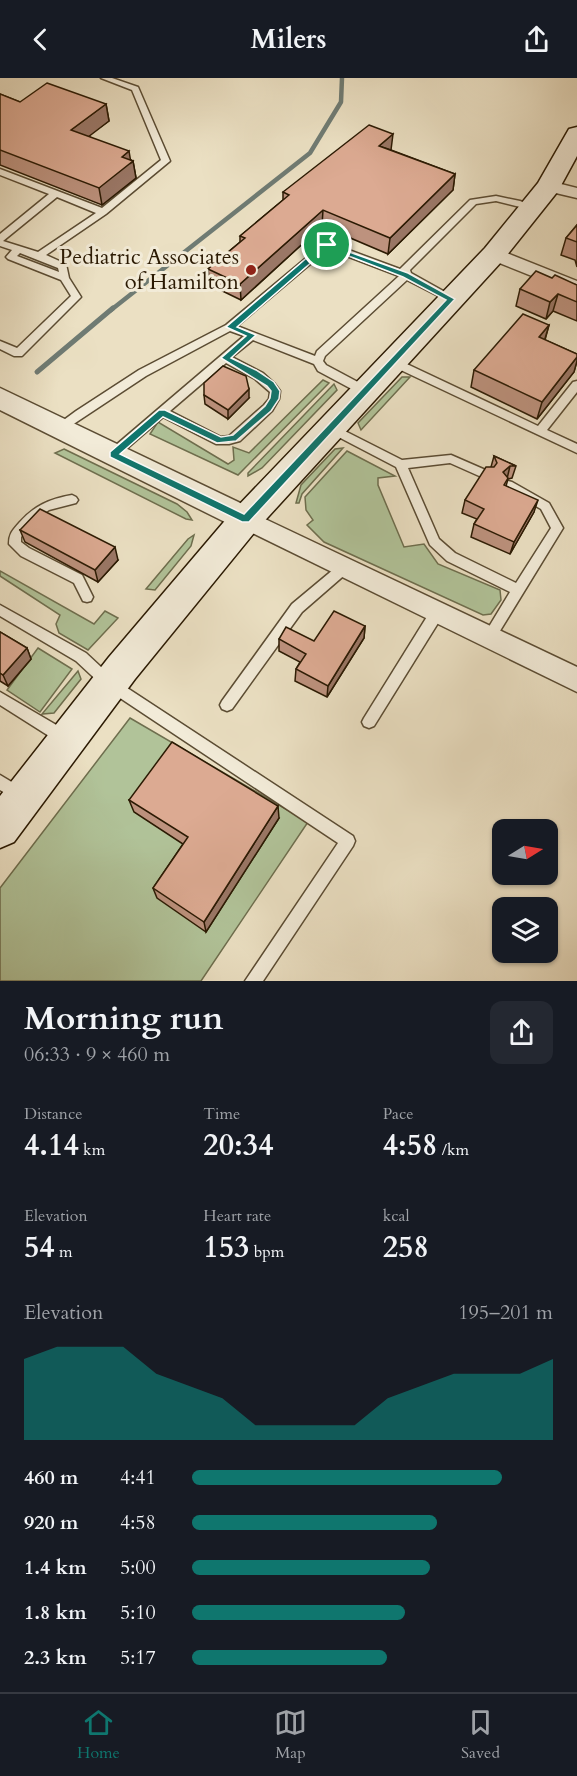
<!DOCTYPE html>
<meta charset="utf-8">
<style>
:root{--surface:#171b24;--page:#242831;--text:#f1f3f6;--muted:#9ea1a6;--line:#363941;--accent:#0f766e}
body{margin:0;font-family:Cardo,serif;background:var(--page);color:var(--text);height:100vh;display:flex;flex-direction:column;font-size:22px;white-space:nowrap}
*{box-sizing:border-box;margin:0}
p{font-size:20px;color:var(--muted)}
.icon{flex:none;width:33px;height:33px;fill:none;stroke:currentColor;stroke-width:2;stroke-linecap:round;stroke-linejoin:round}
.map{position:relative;height:903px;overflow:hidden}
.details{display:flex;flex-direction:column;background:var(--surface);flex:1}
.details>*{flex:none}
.needle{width:39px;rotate:79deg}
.fabs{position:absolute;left:492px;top:741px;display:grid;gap:12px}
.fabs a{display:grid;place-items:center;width:66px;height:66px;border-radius:12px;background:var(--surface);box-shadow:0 2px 4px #0004;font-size:30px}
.pin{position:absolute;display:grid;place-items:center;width:51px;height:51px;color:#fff;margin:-26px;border:3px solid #fff;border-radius:50%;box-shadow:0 2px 6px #0007}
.round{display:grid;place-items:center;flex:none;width:63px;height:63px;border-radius:12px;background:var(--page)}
.overview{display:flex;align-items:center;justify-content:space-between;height:102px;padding:0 24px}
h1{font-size:33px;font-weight:700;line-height:45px}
.stats{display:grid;grid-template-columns:repeat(3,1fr);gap:9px;height:102px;padding:6px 24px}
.stats div{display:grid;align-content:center}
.stats b{font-size:30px;font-weight:700}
.stats small{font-size:16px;font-weight:400}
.stats p{font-size:16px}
.chart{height:168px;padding:12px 24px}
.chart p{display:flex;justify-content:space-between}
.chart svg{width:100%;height:108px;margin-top:6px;fill:var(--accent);opacity:.7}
ul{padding:0 24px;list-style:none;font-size:20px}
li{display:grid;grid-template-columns:96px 72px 1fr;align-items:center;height:45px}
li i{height:15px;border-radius:8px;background:var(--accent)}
header{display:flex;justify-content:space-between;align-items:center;height:78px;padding:0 24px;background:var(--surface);font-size:27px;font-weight:700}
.tabs{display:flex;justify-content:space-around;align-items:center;height:84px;border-top:2px solid var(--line);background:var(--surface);font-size:16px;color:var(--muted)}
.tabs a{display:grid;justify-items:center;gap:3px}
.tabs .on{color:var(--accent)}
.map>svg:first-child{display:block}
.green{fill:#b1c399;stroke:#6e6e4e;stroke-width:1.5}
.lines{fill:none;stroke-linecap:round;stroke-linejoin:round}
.stream-far1{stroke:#6f7b73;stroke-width:4.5}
.stream{stroke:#6f7b73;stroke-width:5}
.service-casing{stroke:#5b4c33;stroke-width:3}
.minor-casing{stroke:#5b4c33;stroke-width:3}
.tertiary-casing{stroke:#5b4c33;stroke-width:3}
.secondary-casing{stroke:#2b1a03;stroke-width:3}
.service{fill:#f2ebd8;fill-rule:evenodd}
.minor{fill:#f2ebd8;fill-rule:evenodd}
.tertiary{fill:#f2ebd8;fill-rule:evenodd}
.secondary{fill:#f2ebd8;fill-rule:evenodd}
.wall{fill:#bd927e;stroke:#2b1a03;stroke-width:1.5}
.shaded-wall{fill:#9a7766;stroke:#2b1a03;stroke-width:1.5}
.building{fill:#dcaa92;stroke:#2b1a03;stroke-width:1.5}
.route{fill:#0f766e;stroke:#fff;stroke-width:1.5;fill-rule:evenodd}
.poi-dot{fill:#8f2418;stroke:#f2ebd8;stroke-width:2}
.labels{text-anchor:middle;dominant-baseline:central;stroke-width:6;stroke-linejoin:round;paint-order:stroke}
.far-poi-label{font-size:22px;fill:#2b1a03;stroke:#f2ebd8;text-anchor:end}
</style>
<header><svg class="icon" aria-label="back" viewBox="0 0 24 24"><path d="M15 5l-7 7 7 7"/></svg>Milers<svg class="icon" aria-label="share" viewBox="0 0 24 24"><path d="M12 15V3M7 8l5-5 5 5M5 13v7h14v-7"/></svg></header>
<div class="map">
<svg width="577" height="903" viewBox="0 0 577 903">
<rect width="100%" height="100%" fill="#ebe0c3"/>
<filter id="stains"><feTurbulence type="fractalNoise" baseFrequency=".00333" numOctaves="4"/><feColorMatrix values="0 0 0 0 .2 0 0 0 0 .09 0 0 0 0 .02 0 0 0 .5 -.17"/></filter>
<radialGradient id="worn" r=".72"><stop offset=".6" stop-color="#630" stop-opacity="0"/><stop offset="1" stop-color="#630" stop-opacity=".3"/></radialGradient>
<g class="green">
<path d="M402 299H410L361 352 358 345Z"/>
<path d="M323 302 329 305 238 397 150 356 158 344 228 386 234 382 233 369 249 375Z"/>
<path d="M334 306 337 312 262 390 248 398V395Z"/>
<path d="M343 370 302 416 299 425H296L301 407 335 371Z"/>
<path d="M64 371 177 426 187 434 192 442 186 441 55 375Z"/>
<path d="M347 373 395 398 378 400V407L404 469 424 466 438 486 500 512 501 522 491 536 483 537 324 464 307 447 313 442 306 432 305 419Z"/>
<path d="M194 457 191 468 155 512 146 511 188 461Z"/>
<path d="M0 493 94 546 105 533 118 540 88 572 59 555 56 546 60 537 0 498Z"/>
<path d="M38 570 72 591 40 634 7 612Z"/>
<path d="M78 593 81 601 54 635 42 636Z"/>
<path d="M130 640 308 744 201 903H0V810Z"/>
</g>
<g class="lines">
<path class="stream-far1" d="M111 232 310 75 341 24 342 0"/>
<path class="stream" d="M37 294 113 230"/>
<g class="service-casing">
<g id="service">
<path d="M101 0H112L138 9 170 83 106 136 46 177 66 186 69 200 81 219 22 278H14L0 271V263L17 270 71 218 61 202 8 181 6 179 12 172 0 168V156L49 116 0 97V91L102 130 161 82 132 12ZM57 119 96 135 38 174 3 163ZM20 175 58 190 59 194 17 178Z"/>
<path d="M496 118 520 123 536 129 532 132 496 123 476 126 410 192 411 195 454 219V223H448L407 202 325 278 323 283 326 287 369 310 370 313 369 316H361L318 293 314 286 253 262 232 279 263 295 274 305 280 313 279 321 272 333 240 363 229 366H216L163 339 117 379H109L107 376 109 373 244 258 230 253 146 298 63 353 59 354 53 350 76 333 139 292 226 247 324 165H330L400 191 470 122ZM328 171 399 198 317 273 315 278 237 248ZM226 285 255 301 270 314 269 321 264 327 229 358 221 359 170 333Z"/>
<path d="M392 279 538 348 573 304 577 303V314L547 352 577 366V375L388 286 387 283 388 280Z"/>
<path d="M331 346 402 382 451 377 490 394 492 397 490 400 486 401 450 385 408 390 439 461 455 475 516 505 551 450 541 431 504 410 502 407 508 403 512 404 549 425 563 450 495 561 490 563 485 561 484 557 510 514 447 483 430 467 396 389 327 353 325 350Z"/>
<path d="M72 417 76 419 78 422 76 425 49 432 37 440 21 459V464L29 470 82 497 93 519 91 523 87 524 83 523 74 505 21 478 9 466C9 456 12 453 19 445 34 428 49 421 72 417Z"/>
<path d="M344 485 348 486 350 490 348 494 302 534 232 631 227 633 222 631 220 627 222 623 292 526 340 486Z"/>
<path d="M0 527 86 575 115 602 353 758 355 763 353 768 263 903H245L338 765 105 610 76 583 0 538Z"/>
<path d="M438 528 443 529 444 533 443 537 374 648 369 650 364 648 362 644 364 640 433 529Z"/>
<path d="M0 614 70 655 72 660 70 665 65 666 60 665 0 627Z"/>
<path d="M0 697 25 712 27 717 25 722 20 724 0 712Z"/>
</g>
</g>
<g class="minor-casing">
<g id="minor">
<path d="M549 103 577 110V120L543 112 540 108 543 104Z"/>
<path d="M494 170 577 203V216L487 180 485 176 487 172Z"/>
<path d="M246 432 577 589V614L238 448 234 441 238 434Z"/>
</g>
</g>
<g class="tertiary-casing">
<path id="tertiary" d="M0 310 257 433 261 441 257 449 246 453 235 449 0 332Z"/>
</g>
<g class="secondary-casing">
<path id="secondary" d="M577 49V78L558 113 503 182 258 450 135 601 14 764 0 770V718L109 579 234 432 485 170 538 105 569 51Z"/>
</g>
<use href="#service" class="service"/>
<use href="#minor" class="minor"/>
<use href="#tertiary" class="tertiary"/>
<use href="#secondary" class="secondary"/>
</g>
<g class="wall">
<path d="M0 16 20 24 106 26 109 43 88 58 133 83 136 100 102 127 0 87Z"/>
<path d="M391 72 455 96 453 112 388 176 322 148 241 222 210 207 208 191 240 164V158L283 122V114Z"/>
<path d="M577 147V189L575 182 561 177 566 160Z"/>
<path d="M552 200 577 207V243L553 233 546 241 516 228 520 211Z"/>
<path d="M549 247 545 262 577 276V283L574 294 537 341 471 309 474 292Z"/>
<path d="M204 317 249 320 228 341 205 326Z"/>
<path d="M494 378 516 388 512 400 508 401 506 408 534 434 510 476 471 459 474 446 477 441 462 435 465 422 491 389Z"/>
<path d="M20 452 118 482 98 504 25 464Z"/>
<path d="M365 548 364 560 327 619 295 603 296 591 300 584 279 573V561L314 563Z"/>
<path d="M0 554 27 570 31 581 8 608 0 603Z"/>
<path d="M129 722 279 740 206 854 157 820 153 810 183 766 134 734Z"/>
</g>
<g class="shaded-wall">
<path d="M106 26 109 43 75 69 71 52Z"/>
<path d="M393 56 391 72 379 68Z"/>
<path d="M129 73 131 85 133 83 136 100 102 127 99 110 122 79Z"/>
<path d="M455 96 453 112 388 176 390 160Z"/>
<path d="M323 132 322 148 241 222 240 206Z"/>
<path d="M558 216 553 233 546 241 550 224Z"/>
<path d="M549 247 544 264 539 259Z"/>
<path d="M577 279V283L574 294 537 341 542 324Z"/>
<path d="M249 311V320L228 341V332Z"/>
<path d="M510 388 507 401 503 394Z"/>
<path d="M538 422 534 434 510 476 514 464Z"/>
<path d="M115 469 118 482 98 504 95 492Z"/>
<path d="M365 548 364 560 327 619 328 608Z"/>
<path d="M27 570 31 581 8 608 3 597Z"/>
<path d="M278 728 279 740 206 854 204 844Z"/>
</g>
<g class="building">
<path d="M47 5 106 26 71 52 129 73 122 79 133 83 99 110 0 72V16L20 24Z"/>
<path d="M369 47 393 56 379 68 455 96 390 160 323 132 240 206 208 191 245 160 240 158 289 117 283 114Z"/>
<path d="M577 147V164L566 160Z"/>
<path d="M536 193 552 200 555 197 577 207V224L558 216 550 224 520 211Z"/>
<path d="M523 236 549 247 539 259 577 276V279L542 324 474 292Z"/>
<path d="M223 288 246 298 249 311 228 332 204 317V305Z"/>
<path d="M494 378 516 388H510L503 394 508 400 504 407 538 422 514 464 474 446 484 431 465 422 486 389H494L497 385Z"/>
<path d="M40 431 115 469 95 492 20 452Z"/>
<path d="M334 533 365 548 328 608 296 591 306 576 279 561 286 549 314 563Z"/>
<path d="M0 554 27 570 3 597 0 595Z"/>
<path d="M172 664 278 728 204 844 153 810 188 759 129 722Z"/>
</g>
<path class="route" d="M324 165 408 195 455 221 249 444H242L110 379V374L159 332H165L221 359 233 357 265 328 270 320 271 313 267 308 221 280 246 258 226 249ZM328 170 403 199 446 222 244 436 120 376 163 339 217 365 236 363 271 333 279 321 280 313 274 304 256 292 231 280 256 257 237 249Z"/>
<circle class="poi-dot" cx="251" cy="192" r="6"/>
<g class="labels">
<g class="far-poi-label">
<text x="239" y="179">Pediatric Associates<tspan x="239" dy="25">of Hamilton</tspan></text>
</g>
</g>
<rect width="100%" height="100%" filter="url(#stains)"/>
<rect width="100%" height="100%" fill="url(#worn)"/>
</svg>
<div class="fabs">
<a><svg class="needle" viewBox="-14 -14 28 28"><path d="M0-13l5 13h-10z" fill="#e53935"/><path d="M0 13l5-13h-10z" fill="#9ea1a6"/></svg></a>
<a><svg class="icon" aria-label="layers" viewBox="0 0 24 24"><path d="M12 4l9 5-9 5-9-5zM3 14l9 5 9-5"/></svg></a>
</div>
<div class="pin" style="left:327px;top:167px;background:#1e9e55"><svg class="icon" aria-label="arrive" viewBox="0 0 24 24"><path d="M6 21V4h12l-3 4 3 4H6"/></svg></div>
</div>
<section class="details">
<div class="overview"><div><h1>Morning run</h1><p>06:33 · 9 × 460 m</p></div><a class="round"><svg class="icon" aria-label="share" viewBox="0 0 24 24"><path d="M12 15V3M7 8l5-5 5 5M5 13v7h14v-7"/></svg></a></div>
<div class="stats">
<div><p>Distance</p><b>4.14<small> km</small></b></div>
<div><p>Time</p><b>20:34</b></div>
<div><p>Pace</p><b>4:58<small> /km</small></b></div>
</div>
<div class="stats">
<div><p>Elevation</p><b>54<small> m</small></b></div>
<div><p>Heart rate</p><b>153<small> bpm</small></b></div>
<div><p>kcal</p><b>258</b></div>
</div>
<div class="chart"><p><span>Elevation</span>195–201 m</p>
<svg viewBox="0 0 160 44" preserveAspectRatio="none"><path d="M0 44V11L10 6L20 6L30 6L40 17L50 22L60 27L70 38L80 38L90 38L100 38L110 27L120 22L130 17L140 17L150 17L160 11V44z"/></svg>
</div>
<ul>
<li><b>460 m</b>4:41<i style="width:86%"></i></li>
<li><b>920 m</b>4:58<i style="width:68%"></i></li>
<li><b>1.4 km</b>5:00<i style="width:66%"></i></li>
<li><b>1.8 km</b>5:10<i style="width:59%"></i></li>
<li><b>2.3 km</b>5:17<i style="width:54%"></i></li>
</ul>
</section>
<nav class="tabs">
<a class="on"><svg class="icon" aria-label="home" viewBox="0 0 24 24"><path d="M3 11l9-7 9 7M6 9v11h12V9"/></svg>Home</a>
<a><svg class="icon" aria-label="map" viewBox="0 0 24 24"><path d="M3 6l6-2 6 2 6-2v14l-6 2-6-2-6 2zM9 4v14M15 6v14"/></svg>Map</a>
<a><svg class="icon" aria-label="saved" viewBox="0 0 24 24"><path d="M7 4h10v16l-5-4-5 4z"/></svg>Saved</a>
</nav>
